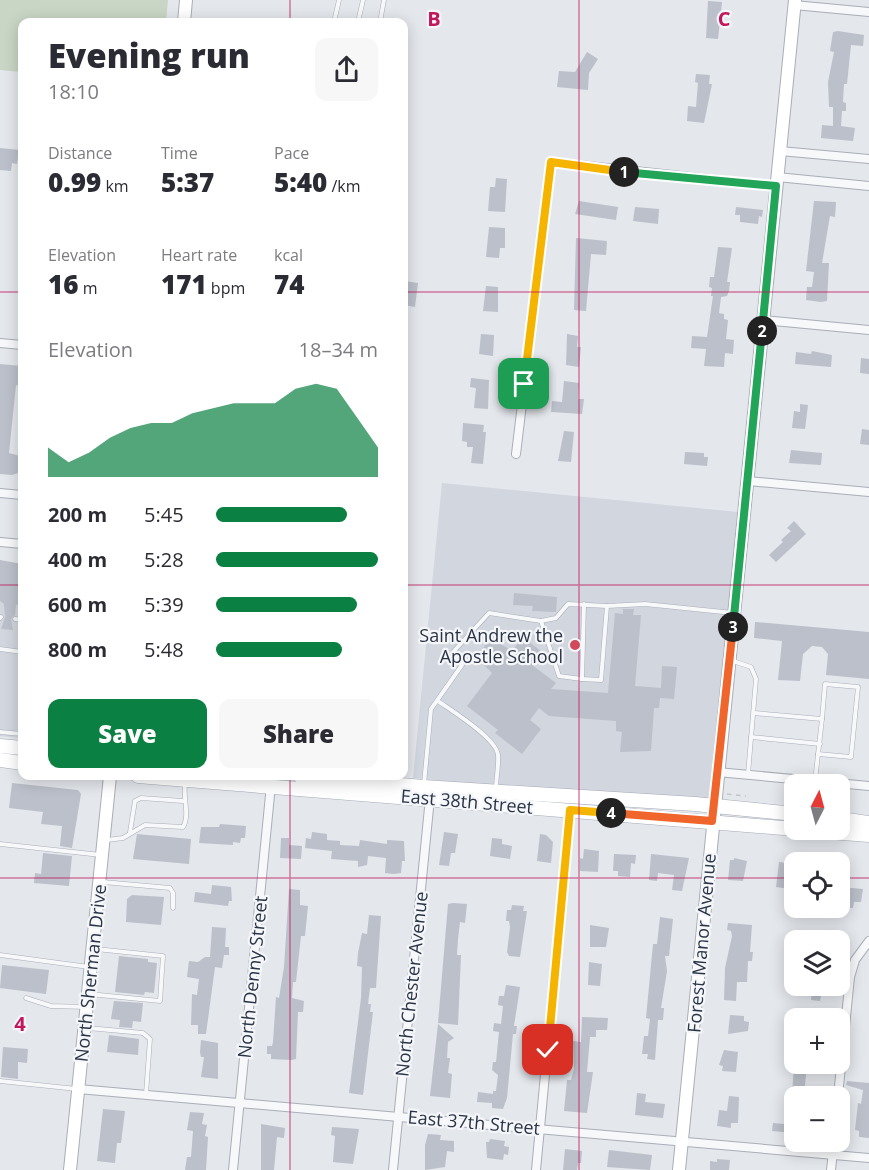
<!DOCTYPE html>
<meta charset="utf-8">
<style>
:root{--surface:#fff;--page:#f7f7f7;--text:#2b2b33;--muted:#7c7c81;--accent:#0b8043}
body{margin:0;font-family:"Open Sans",sans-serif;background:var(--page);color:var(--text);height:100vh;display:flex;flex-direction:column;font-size:22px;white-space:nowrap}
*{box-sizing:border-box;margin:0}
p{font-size:20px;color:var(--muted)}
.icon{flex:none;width:33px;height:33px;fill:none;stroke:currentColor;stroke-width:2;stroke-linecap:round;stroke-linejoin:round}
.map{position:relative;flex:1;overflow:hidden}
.panel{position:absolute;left:18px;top:18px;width:390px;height:762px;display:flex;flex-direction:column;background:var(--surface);border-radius:12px;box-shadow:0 3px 15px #0003}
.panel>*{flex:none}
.needle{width:39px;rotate:6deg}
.tools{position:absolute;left:784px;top:774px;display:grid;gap:12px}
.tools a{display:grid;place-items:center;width:66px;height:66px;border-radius:12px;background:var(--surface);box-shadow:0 3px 15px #0003;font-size:30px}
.pin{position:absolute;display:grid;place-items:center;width:51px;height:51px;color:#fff;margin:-26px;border-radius:12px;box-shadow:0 3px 9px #0006}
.km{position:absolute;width:30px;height:30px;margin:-15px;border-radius:50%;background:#222;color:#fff;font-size:16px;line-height:30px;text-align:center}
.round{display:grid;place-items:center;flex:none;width:63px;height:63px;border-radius:12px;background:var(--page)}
.headline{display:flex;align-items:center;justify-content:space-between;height:102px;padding:0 30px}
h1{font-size:33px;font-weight:800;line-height:45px}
.figures{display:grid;grid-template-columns:repeat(3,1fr);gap:9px;height:102px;padding:6px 30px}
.figures div{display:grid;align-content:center}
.figures b{font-size:26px;font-weight:800}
.figures small{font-size:16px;font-weight:400}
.figures p{font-size:16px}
.chart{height:168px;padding:12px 30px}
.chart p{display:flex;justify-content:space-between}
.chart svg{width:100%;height:108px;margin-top:6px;fill:var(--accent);opacity:.7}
.button{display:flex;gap:12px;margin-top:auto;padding:12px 30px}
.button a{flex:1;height:69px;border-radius:12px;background:var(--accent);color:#fff;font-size:24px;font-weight:800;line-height:69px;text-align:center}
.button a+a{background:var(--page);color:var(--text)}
ul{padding:0 30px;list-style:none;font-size:20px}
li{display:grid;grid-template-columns:96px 72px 1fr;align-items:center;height:45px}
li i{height:15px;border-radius:8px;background:var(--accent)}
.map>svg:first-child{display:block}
.built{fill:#d2d6de}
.green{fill:#c9d6c5}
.building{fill:#bbc0ca}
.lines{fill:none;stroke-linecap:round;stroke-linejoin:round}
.lane-casing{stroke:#a9aeb7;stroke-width:5}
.street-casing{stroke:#a9aeb7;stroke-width:10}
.secondary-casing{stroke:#a9aeb7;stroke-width:14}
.primary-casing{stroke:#a3abb8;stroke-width:15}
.path{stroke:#c2c5cb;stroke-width:1.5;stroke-dasharray:4.5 4.5;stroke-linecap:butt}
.lane{stroke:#f7f8fa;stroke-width:4}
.street{stroke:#f7f8fa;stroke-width:8}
.secondary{stroke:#fff;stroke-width:12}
.primary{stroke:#fff;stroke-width:14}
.split-1-casing{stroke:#fff;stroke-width:12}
.split-2-casing{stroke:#fff;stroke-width:12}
.split-3-casing{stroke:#fff;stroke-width:12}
.split-4-casing{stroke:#fff;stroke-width:12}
.split-5-casing{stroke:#fff;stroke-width:12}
.split-1{stroke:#f5b400;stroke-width:8}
.split-2{stroke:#22a559;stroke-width:8}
.split-3{stroke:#22a559;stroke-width:8}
.split-4{stroke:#f0652b;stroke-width:8}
.split-5{stroke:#f5b400;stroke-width:8}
.grid{fill:none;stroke:#c2185b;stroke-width:1.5;stroke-opacity:0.55}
.poi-dot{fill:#d1495b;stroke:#f4f6f9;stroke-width:2}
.labels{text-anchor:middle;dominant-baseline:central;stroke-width:4.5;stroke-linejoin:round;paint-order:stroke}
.poi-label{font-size:18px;fill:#2b3445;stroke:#f4f6f9;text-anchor:end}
.street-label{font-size:18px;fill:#2b3445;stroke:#f4f6f9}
.grid-label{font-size:20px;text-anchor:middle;font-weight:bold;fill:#c2185b;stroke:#f4f6f9;stroke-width:4.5;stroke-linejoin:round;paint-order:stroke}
</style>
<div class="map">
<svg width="869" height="1170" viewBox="0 0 869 1170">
<rect width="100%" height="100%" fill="#e4e7ec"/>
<g class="built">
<path d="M442 483 738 512 710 802 705 807 413 778Z"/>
<path d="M0 561 22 565V738L0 736Z"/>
</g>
<path class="green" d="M0 0H168L166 22H22V72L0 70Z"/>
<g class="building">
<path d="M708 1 722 2 718 39 706 38Z"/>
<path d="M838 31 864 35 863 46 851 45 847 84H844L843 102 846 103V111H842L841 126 855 128 853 141 821 138 822 125 833 126V107H829L828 82 834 52 830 51 833 32Z"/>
<path d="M587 52 598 59 589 73 588 90 557 87 559 71 575 72Z"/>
<path d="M696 74 710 75 709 84H712L704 123 687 121 688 106 696 107 698 83 695 82Z"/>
<path d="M0 148 19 150 17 164 12 163 11 171 0 170Z"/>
<path d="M496 178 507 179 505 212 488 211 490 187H495Z"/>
<path d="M579 201 618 207 616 220 575 214Z"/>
<path d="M814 201 836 202 835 217 830 216 822 263H829L827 301 821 302 806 300 807 287H812L814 272 806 271Z"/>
<path d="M635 207 659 209 658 224 633 221Z"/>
<path d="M736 207 763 210 762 217 759 216 758 224 740 222V215H735Z"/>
<path d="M489 227 505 228V248H500L499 258 486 257Z"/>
<path d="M576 238 607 241 606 255 591 254 586 311 574 310Z"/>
<path d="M718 247 732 248 727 282H730L729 291 727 296 721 297 719 313 724 314V319L728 320 726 339 734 340 733 354 725 353 724 367 704 366 706 349 691 348 692 336 707 337 713 296H711L712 288 709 287 710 277H714Z"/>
<path d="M404 281 418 283 415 307 404 305Z"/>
<path d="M486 286 498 287V312L483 311Z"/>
<path d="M481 334 494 335 493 356 479 354Z"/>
<path d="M567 334 578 336 577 347H581L579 367 566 365Z"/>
<path d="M812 351 832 355 831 367 795 364 796 352 811 354Z"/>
<path d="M861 358 869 359V374L860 373Z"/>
<path d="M0 364 22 366V386L16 385 9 453 20 456 18 473 12 475 0 474Z"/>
<path d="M471 378 489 380 488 409 474 408 476 388 470 387Z"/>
<path d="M564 381 579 383 578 399H584L582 414 551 412 552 401 562 402Z"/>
<path d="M800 404 808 405 805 429 792 428 794 411 800 412Z"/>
<path d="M463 423 484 425 483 432H486L483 464 471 463 473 447H467V442L462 441Z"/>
<path d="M862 429 869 430V445L860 444Z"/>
<path d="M564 431 574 432 571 462 558 461Z"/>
<path d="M791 450 822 453 821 465 789 463Z"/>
<path d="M685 452 704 453V457H708L707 466 684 464Z"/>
<path d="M794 521 806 534 776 562 769 555 783 542 781 540 791 531 787 528Z"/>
<path d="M0 560 22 564V604L16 605 15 615 11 619 13 630 1 629 5 617 4 604 0 601Z"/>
<path d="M514 593 557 597 556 612 532 611 533 606 513 605Z"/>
<path d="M623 609H634L633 615H641L635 686 661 688 662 666 677 667 674 699 660 698 659 708H654L651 751 620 752 622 732 616 731V721L549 716 539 708 530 720 541 729 522 754 495 733 498 730 467 706 492 673 476 657 491 638 512 651 523 637 542 652 532 665 556 683 551 689 608 693 615 613 623 614Z"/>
<path d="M755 622 869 632V679L826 675 828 654 822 647 812 646 803 654 800 681 778 680 782 641 754 638Z"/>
<path d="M12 783 78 790 81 794 72 848 60 846 62 826 41 824 43 812 9 808Z"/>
<path d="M220 824 246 826 245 838H241L240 843 233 842V845L199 843 201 827H219Z"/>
<path d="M312 832 327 834V840L340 841V845L359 846 360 840 387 844V840L404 841 405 861H402L401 873 394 874 385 873 386 858 368 856 367 865 358 867V861L331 859 332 851 305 848 306 838 311 839Z"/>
<path d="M444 832 458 834 455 853H451L449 866 439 865Z"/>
<path d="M137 834 191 839 189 864 133 859Z"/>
<path d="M540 834 546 835 553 842 551 863 537 861Z"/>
<path d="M281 838H289V845L302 846 301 859 280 858Z"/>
<path d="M492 838 502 839V844L512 846 510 859 490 856Z"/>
<path d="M584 849 599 851 598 872 580 871V858L583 859Z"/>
<path d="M43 853 72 856 69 886 34 883 35 873 41 874Z"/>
<path d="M614 854 636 855 635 864 631 863 630 877 618 876V871H613Z"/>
<path d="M651 854 689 858 682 891 672 890 674 875 658 873 657 881 649 880Z"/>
<path d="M734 858 747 861 743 881 728 880 730 860H734Z"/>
<path d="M779 862 787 863V868L792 869 790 889 776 887Z"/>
<path d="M212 885 231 887 232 901H229L228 906 194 902 195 892 211 894Z"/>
<path d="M840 887 863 889 861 902H854L853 908 841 907Z"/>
<path d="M289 889 300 890V905L308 906 305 936H301L296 982H293L292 998 304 1001 303 1012H298L296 1059 292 1060 271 1059V1054H267V1046H272L273 1042 276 997 279 998 284 967Z"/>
<path d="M132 895 164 897 161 925 126 922 127 899Z"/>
<path d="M453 903 467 904 465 923 460 922 458 939 457 955H461L458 1025 438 1023 448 904Z"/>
<path d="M512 905 524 906 523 911H527L520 957 509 956 507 952 510 927 509 921H506L507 910H511Z"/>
<path d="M369 915 381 916 376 988H370L368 1004H371L370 1012H373L363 1095 349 1093 361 998 362 967 357 966 358 953 362 933 367 934Z"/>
<path d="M660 917 673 919 669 956H665L667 971 661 1008H664L663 1020H658L655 1060 647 1059 648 1054H642L644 1036H648L650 1019 646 1018 653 944H657Z"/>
<path d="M728 923 752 925 750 952H753L752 961H748L747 982H737L736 1001 724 1000 725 968 732 936 731 931 727 930Z"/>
<path d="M590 925 609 928 606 947H590Z"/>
<path d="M212 927 226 928 225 947H229V955H224L222 968 215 967 206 1034H198V1025H191L192 994 197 995 199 979 187 977 189 961 198 962 205 957H210Z"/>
<path d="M817 932 833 933 832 940H816Z"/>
<path d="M119 956 148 959V962L157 963 154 993 145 992 144 995 115 992Z"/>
<path d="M589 962 602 964 600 986 588 985Z"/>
<path d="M2 965 49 970 46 994 0 988Z"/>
<path d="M506 985 520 987 514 1026H517L516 1034H513L507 1098 503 1109 492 1108V1103L477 1102 478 1092 493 1094V1091H496L498 1075 492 1070 493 1062H496L499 1032 493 1031 494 1023 501 1024 503 1006 498 1005 499 996H504Z"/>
<path d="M813 986H823L820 1001 811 1000Z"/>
<path d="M114 1001 143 1003 141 1022 133 1021 132 1028 119 1027 120 1020 111 1019Z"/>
<path d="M730 1015 744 1016V1021L749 1022 748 1031 728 1034Z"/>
<path d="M582 1017 608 1018 607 1030H596V1037H590L587 1072H593L587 1113 564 1111 567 1080H571L574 1069 573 1041 581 1042Z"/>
<path d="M438 1024 454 1038 448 1042 447 1058H450L448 1073 452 1074 450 1098 430 1096Z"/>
<path d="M109 1035 139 1039 138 1055 107 1052Z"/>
<path d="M201 1040 218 1043V1079L201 1077 204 1057H201L200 1052Z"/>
<path d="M3 1047 28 1049 27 1063 18 1062V1079L1 1077Z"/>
<path d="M724 1050 738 1052 736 1072 722 1071 723 1066 719 1065Z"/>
<path d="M794 1064H807L804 1096H792Z"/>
<path d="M847 1081 869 1083V1138L859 1137V1131L855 1130 858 1103 861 1104 863 1090 846 1085Z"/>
<path d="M637 1093 646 1094 645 1102 665 1104 663 1118 635 1115Z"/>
<path d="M729 1096 739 1097 738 1123H731V1128L717 1126 719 1110 727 1111Z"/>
<path d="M103 1109 125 1111 121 1143H117L115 1163 97 1161Z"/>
<path d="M190 1112 204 1113 202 1124 207 1125 205 1136 208 1137 206 1170H185L187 1157H191L193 1131 187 1130Z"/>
<path d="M785 1117 795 1118V1133L772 1131 773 1123 784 1124Z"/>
<path d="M261 1124 285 1128 284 1138 277 1137 274 1170H261Z"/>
<path d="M332 1127 359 1129 353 1164 333 1162 335 1136 331 1135Z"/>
<path d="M428 1134 441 1135 440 1140 454 1141V1152L447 1151 445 1167 425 1170V1145Z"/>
<path d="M490 1139 505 1141 504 1146 509 1147 508 1155 504 1154 503 1160 487 1158 486 1142H489Z"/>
<path d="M565 1149 582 1151 581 1163H578L577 1170H563Z"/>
<path d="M609 1150 652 1155 650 1170 607 1167Z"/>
<path d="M717 1159 730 1160 729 1170H710V1161L717 1162Z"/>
</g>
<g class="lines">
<g class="lane-casing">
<g id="lane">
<path d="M334 22 339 0"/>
<path d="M358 22 363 0"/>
<path d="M380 22 384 0"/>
<path d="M0 618 1 617"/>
<path d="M15 619 22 620"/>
<path d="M541 621 559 676 582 679 584 604"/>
<path d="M0 649 22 652"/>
<path d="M733 661 751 667 756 679 748 774"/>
<path d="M582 679 601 680 607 606"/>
<path d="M438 701C452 711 496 738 498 755 499 766 496 778 496 789"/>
<path d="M754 713 822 719 815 781"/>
<path d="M0 732 22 734"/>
<path d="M751 737 820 744"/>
<path d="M818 754 851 757 858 687 825 684 822 719"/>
<path d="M424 784 431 709 462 665 454 651 489 613 541 621 556 618 568 604 607 606 645 604 733 613"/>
<path d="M130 832 135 801 141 798 183 801"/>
<path d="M107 840 123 838 145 825 183 827C190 816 183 798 185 784"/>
<path d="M0 844 101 855"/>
<path d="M103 882 170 888 173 893V908"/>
<path d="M0 955 89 967"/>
<path d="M89 994 160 1001 163 956 96 949"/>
<path d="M26 998 51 1006 86 1007"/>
<path d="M88 1028 143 1033 150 1039 146 1094"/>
<path d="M0 1081 77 1089"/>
</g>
</g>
<g class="street-casing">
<g id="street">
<path d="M794 5 869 12"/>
<path d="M780 151 869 159"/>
<path d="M777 177 869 186"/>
<path d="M763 320 869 330"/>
<path d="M0 343 22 345"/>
<path d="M516 454 551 162 776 186"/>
<path d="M747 481 869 492"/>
<path d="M0 493 22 495"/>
<path d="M0 542 22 544"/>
<path d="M717 772 869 786"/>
<path d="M78 1089 869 1158"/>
<path d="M838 1096 850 977 855 960 869 941"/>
<path d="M233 1170 271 785"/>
<path d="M393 1170 430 798"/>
<path d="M536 1170 570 810"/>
<path d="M831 1170 834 1142"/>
</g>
</g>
<g class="secondary-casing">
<g id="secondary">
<path d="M184 22 186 0"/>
<path d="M70 1170 110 776"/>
<path d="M679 1170 795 0"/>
</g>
</g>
<g class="primary-casing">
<g id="primary">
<path d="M0 746 22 748"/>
<path d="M0 760 22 763"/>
<path d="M138 776 795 829"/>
<path d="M300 776 423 787 695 804 795 814"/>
<path d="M840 819 869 823"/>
<path d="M804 830 869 835"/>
</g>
</g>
<path class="path" d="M727 794 746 796"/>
<use href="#lane" class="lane"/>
<use href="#street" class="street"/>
<use href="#secondary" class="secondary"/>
<use href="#primary" class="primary"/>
</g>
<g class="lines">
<g class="split-1-casing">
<path id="split-1" d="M524 384 551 162 624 172"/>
</g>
<g class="split-2-casing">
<path id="split-2" d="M624 172 776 186 762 331"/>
</g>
<g class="split-3-casing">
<path id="split-3" d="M733 627 762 331"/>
</g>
<g class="split-4-casing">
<path id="split-4" d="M611 813 712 821 733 627"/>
</g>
<g class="split-5-casing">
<path id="split-5" d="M548 1050 570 810 611 813"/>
</g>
<use href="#split-1" class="split-1"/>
<use href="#split-2" class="split-2"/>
<use href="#split-3" class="split-3"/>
<use href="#split-4" class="split-4"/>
<use href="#split-5" class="split-5"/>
</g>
<path class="grid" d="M290 0V22M579 0V1170M0 292H22M404 292H869M0 585H22M404 585H869M290 776V1170M0 878H795M840 878H869"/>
<circle class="poi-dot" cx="575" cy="645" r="6"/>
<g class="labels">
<g class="poi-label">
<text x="563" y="635">Saint Andrew the<tspan x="563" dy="21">Apostle School</tspan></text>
</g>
<g class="street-label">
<text transform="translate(467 801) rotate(5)">East 38th Street</text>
<text transform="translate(701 943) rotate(-85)">Forest Manor Avenue</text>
<text transform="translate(90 973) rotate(-84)">North Sherman Drive</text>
<text transform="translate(252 977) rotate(-84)">North Denny Street</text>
<text transform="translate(411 984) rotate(-84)">North Chester Avenue</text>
<text transform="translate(474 1122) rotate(5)">East 37th Street</text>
</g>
</g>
<g class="grid-label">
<text x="434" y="26">B</text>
<text x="724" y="26">C</text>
<text x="20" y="1031">4</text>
</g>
</svg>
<div class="tools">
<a><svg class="needle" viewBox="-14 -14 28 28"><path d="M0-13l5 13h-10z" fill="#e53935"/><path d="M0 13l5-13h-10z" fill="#7c7c81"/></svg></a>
<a><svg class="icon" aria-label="locate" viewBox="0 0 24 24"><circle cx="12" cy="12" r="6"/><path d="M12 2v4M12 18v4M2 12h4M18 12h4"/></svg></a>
<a><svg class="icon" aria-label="layers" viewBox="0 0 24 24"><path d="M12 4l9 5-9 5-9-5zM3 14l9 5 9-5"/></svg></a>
<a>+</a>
<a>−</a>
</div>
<div class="pin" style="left:524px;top:384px;background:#1e9e55"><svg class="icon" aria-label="arrive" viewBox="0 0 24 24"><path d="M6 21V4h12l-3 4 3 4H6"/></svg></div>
<div class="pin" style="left:548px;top:1050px;background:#d93025"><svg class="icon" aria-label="check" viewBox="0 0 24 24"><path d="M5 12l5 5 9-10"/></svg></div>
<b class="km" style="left:624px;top:172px">1</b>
<b class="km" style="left:762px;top:331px">2</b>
<b class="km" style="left:733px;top:627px">3</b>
<b class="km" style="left:611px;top:813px">4</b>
<section class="panel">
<div class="headline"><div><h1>Evening run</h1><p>18:10</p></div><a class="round"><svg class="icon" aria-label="share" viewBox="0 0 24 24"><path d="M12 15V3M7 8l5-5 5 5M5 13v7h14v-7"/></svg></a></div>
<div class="figures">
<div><p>Distance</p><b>0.99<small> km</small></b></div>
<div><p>Time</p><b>5:37</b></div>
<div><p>Pace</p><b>5:40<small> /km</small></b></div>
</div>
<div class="figures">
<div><p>Elevation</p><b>16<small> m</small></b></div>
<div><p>Heart rate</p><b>171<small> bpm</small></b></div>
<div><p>kcal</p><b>74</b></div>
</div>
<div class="chart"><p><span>Elevation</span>18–34 m</p>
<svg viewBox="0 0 160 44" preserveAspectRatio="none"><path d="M0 44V32L10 38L20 34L30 28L40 24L50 22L60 22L70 18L80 16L90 14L100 14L110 14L120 8L130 6L140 8L150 20L160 32V44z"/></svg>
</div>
<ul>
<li><b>200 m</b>5:45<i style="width:81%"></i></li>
<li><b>400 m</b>5:28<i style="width:100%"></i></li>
<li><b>600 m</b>5:39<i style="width:87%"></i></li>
<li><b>800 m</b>5:48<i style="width:78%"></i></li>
</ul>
<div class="button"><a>Save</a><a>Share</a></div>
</section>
</div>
